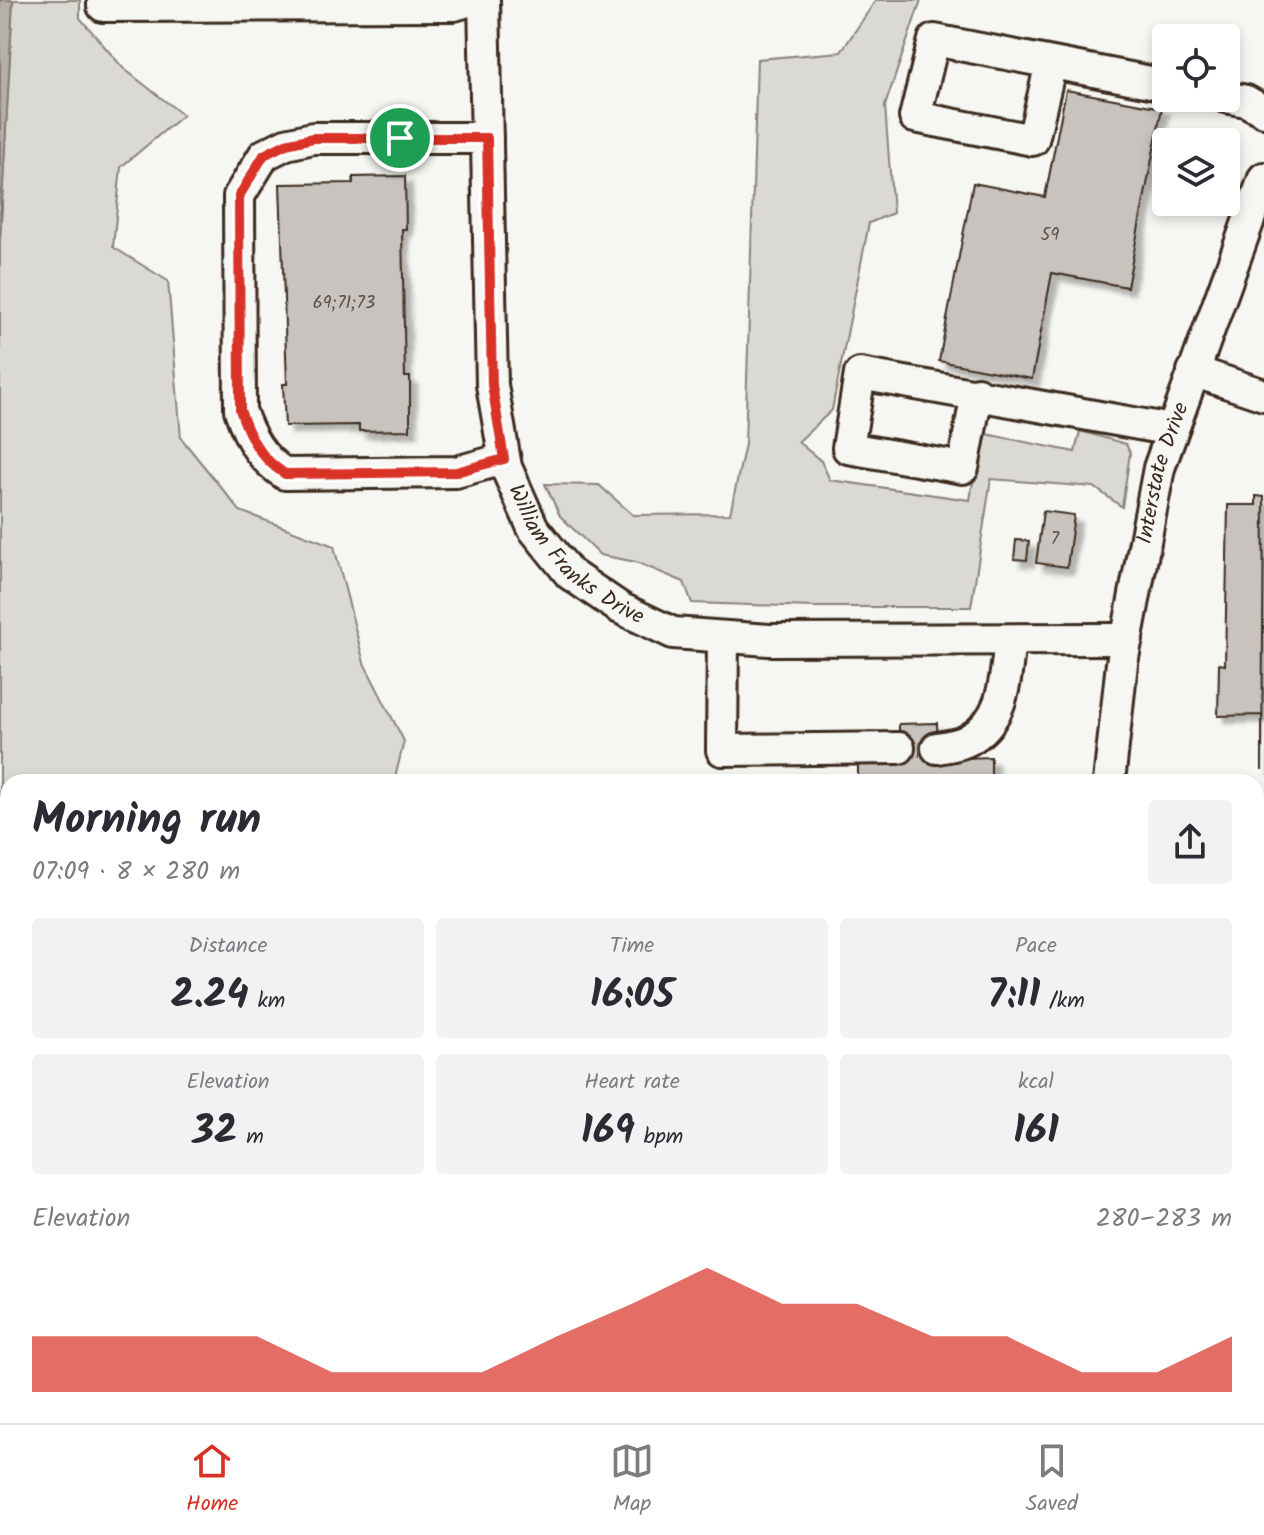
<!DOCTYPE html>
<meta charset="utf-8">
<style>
:root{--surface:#fff;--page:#f2f2f3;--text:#2b2b33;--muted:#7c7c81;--line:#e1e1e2;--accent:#d93025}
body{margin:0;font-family:Kalam,sans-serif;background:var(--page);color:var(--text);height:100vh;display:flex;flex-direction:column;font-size:30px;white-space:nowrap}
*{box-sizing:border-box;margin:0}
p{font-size:26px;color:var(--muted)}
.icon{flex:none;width:44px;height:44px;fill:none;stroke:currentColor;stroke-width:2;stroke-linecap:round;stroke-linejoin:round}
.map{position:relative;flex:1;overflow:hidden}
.panel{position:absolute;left:0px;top:774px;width:1264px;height:650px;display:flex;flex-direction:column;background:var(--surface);border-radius:24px 24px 0 0;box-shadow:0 4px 12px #0003}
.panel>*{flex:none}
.buttons{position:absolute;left:1152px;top:24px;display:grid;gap:16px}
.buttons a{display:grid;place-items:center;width:88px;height:88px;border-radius:8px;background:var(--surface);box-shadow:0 4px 12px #0003;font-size:40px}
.pin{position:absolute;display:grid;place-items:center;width:68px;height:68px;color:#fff;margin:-34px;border:4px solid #fff;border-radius:50%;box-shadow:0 2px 8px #0007}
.round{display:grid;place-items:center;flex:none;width:84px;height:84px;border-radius:8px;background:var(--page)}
.summary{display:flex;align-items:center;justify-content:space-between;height:136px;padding:0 32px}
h1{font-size:44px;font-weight:800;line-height:60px}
.figures{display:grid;grid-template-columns:repeat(3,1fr);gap:12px;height:136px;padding:8px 32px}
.figures div{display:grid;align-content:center;border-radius:8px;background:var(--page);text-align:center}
.figures b{font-size:40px;font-weight:800}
.figures small{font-size:22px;font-weight:400}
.figures p{font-size:22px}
.chart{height:224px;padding:16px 32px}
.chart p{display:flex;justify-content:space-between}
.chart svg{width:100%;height:144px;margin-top:8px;fill:var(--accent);opacity:.7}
.tab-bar{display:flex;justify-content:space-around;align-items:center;height:112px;border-top:2px solid var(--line);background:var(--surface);font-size:22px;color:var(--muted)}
.tab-bar a{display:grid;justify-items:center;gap:4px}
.tab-bar .on{color:var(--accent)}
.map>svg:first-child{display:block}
.green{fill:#dad9d3;stroke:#8a8278;stroke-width:2}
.water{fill:#b6b0a9;stroke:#857a71;stroke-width:2}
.building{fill:#c8c3be;stroke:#3b2a1e;stroke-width:2;filter:url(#shadow)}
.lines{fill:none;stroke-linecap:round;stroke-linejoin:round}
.minor-casing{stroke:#3b2a1e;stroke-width:36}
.minor{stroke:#f6f6f2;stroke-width:30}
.route-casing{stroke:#fff;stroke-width:16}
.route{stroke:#d93025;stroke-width:10}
.labels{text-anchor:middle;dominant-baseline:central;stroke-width:6;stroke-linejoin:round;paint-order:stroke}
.number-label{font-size:18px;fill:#5e5046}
.street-label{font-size:22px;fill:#3b2a1e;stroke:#f6f6f2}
</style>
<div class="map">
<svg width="1264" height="1423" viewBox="0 0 1264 1423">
<defs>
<filter id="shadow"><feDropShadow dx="7" dy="7" stdDeviation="2" flood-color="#0004"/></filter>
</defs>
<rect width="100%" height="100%" fill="#f6f6f2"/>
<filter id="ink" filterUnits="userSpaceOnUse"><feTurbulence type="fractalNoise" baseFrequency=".0125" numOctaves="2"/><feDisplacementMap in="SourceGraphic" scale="16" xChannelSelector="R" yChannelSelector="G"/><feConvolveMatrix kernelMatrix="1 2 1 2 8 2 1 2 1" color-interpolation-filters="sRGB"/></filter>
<g filter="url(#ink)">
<g class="green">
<path d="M13 0H80V18L123 68 183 115 121 167 113 247 168 281 181 438 240 511 334 546 364 663 404 741 394 782H8V945L0 944V239Z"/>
<path d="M876 0H921L885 106 893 213 869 223 832 410 798 442 821 461 830 480 970 500 981 433 1075 452 1080 431 1126 444 1130 453 1122 507 1094 487 991 479 971 607H815L692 603 684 582 636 562 600 555 560 516 545 484 599 485 633 515 730 514 745 444 757 59 841 52Z"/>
<path d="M0 1023H8V1303L0 1306Z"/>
<path d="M654 1416H973L975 1423H694L654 1418Z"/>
<path d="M1099 1416H1184L1201 1423H1094Z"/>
</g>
<path class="water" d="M0 0H13L0 239Z"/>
<g class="building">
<path d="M1066 90 1162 108 1127 287 1052 273 1032 379 939 361 973 183 1045 197Z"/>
<path d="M405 176 406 229H402L405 377H410V430L359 431V425L285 426 283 384H287L280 184 353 183V177Z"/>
<path d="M1256 496 1264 497 1262 770V715L1218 716 1219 664 1225 665 1228 505H1256Z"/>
<path d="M1043 511 1074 515 1067 567 1036 563Z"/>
<path d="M1016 540 1029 541 1027 560 1014 559Z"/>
<path d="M937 723 938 759 991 757V782H858V761L899 760V724Z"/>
<path d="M1256 1104H1264V1142L1263 1137 1256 1138Z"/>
<path d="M1256 1293 1264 1294V1316H1256Z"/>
<rect x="196" y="1416" width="51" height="7"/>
</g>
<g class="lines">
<g class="minor-casing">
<g id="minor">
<path d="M103 0V6L454 5 471 0"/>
<path id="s1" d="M484 0 492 385 506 467 533 528 570 574 620 608 673 633 769 640 1127 639"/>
<path d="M1051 63 1033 140 915 117 934 40 1166 85"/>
<path d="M1226 97 1246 101 1264 111"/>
<path d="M487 138H313L286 144 264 155 239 196 240 410C249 437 260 458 285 474L456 472 504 459"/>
<path d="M1193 371 1264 395"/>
<path d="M977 393 963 468 848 448 860 374 1172 430"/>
<path d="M723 637 722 750 899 748"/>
<path d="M937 748C947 746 960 745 968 740 1006 719 1005 677 1010 640"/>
<path id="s2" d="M1109 782 1122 663 1159 468 1264 178"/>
<path d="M0 1001 8 1002"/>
<path d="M1256 1023H1264"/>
<path d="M365 1423 367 1416"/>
</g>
</g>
<use href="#minor" class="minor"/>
</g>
</g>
<g class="lines" filter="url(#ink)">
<g class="route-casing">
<path id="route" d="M313 138H487L492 385 504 459 456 472 285 474C260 458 249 437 240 410L239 196 264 155 286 144Z"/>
</g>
<use href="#route" class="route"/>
</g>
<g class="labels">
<g class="number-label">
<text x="1050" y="235">59</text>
<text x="344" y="303">69;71;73</text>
<text x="1055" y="539">7</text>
<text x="918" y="753">1</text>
</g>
<g class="street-label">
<text stroke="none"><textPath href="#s2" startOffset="314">Interstate Drive</textPath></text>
<text stroke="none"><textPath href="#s1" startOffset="584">William Franks Drive</textPath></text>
</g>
</g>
</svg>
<div class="buttons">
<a><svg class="icon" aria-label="locate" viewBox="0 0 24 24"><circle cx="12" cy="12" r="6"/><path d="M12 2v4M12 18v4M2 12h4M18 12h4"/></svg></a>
<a><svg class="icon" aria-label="layers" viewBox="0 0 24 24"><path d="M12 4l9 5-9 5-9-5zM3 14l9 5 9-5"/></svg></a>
</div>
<div class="pin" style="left:400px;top:138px;background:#1e9e55"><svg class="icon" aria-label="arrive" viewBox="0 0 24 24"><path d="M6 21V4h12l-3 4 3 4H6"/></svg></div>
<section class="panel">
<div class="summary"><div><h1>Morning run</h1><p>07:09 · 8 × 280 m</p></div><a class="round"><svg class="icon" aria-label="share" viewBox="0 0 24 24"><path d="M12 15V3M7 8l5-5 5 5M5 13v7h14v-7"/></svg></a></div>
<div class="figures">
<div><p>Distance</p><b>2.24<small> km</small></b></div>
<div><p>Time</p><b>16:05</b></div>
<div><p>Pace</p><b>7:11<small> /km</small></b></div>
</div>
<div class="figures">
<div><p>Elevation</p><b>32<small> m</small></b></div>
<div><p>Heart rate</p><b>169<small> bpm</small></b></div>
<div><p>kcal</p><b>161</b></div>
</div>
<div class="chart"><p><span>Elevation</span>280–283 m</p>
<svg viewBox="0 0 160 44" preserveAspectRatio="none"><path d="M0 44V27L10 27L20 27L30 27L40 38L50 38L60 38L70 27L80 17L90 6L100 17L110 17L120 27L130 27L140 38L150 38L160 27V44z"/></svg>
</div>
</section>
</div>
<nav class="tab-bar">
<a class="on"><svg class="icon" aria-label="home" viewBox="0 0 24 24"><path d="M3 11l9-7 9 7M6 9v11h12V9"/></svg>Home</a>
<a><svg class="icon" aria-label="map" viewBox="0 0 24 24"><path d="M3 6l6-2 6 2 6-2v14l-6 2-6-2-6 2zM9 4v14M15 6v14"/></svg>Map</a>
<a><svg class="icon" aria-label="saved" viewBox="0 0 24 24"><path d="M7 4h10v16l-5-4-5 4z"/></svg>Saved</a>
</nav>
